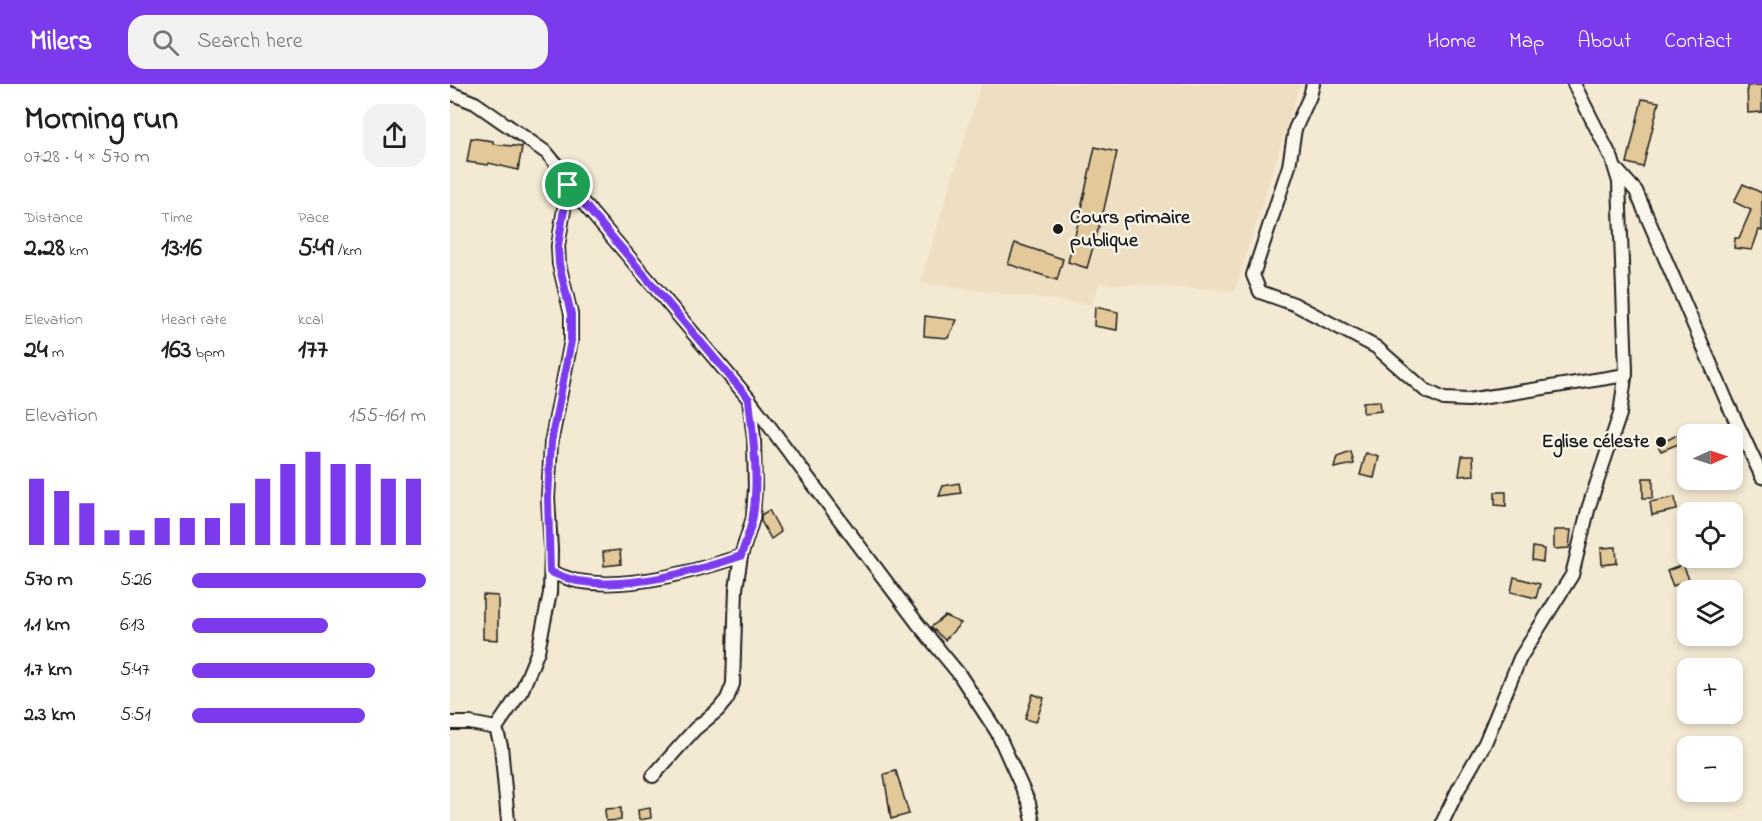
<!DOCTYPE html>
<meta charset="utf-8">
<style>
:root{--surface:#fff;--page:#f2f2f2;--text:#202124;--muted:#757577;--accent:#7c3aed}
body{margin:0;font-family:"Indie Flower",sans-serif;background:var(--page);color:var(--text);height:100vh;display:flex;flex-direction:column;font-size:22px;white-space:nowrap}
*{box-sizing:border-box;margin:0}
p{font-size:20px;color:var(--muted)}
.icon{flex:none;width:33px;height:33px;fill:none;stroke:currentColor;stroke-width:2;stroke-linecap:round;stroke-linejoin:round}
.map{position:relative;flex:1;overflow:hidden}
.panel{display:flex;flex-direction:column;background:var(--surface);width:450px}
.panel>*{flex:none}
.needle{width:39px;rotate:87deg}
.controls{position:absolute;left:1227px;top:340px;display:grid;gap:12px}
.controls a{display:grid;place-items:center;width:66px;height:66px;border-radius:12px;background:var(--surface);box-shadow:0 3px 9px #0003;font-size:30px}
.pin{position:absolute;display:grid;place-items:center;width:51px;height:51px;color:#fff;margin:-26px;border:3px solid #fff;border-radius:50%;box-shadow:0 2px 6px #0007}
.round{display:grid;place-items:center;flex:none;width:63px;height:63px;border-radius:18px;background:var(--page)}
.headline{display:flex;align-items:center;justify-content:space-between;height:102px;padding:0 24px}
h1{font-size:33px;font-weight:700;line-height:45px}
.metrics{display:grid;grid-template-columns:repeat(3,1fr);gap:9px;height:102px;padding:6px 24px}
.metrics div{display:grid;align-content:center}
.metrics b{font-size:26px;font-weight:700}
.metrics small{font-size:16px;font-weight:400}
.metrics p{font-size:16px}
.chart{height:168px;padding:12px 24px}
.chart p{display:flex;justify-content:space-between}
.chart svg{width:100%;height:108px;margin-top:6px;stroke:var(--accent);stroke-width:6}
ul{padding:0 24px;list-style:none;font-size:20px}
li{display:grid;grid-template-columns:96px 72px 1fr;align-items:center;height:45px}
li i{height:15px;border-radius:8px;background:var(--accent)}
header{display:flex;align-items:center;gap:36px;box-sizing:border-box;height:84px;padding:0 30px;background:var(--accent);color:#fff}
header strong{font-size:28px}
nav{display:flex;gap:33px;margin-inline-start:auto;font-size:21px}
.search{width:420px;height:54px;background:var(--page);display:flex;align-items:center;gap:15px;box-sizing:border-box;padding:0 21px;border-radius:18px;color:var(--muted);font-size:22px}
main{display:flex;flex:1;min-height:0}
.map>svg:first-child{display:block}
.built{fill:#efdfc2}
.building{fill:#e3c999;stroke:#1c1c1c;stroke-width:1.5}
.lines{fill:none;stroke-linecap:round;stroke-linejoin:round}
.minor-casing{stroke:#1c1c1c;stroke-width:16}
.minor{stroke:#fbf7ec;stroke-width:12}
.route-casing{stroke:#fff;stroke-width:12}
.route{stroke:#7c3aed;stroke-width:8}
.poi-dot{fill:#1c1c1c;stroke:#fbf7ec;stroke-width:2}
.labels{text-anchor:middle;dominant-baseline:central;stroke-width:4.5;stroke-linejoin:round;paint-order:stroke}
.poi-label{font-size:20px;font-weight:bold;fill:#1c1c1c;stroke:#fbf7ec;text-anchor:start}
</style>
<header>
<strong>Milers</strong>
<div class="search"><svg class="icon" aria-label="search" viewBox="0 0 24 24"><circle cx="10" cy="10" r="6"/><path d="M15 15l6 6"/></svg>Search here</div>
<nav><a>Home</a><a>Map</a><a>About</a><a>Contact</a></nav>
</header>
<main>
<section class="panel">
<div class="headline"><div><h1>Morning run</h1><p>07:28 · 4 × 570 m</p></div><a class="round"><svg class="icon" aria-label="share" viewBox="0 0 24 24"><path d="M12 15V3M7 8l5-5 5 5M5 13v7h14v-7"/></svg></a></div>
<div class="metrics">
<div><p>Distance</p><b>2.28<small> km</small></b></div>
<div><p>Time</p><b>13:16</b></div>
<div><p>Pace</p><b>5:49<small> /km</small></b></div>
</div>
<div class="metrics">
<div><p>Elevation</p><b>24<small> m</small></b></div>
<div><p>Heart rate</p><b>163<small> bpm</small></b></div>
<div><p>kcal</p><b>177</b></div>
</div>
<div class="chart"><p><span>Elevation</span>155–161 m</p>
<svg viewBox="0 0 160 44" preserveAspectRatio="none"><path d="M5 44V17M15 44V22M25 44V27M35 44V38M45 44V38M55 44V33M65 44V33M75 44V33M85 44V27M95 44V17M105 44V11M115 44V6M125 44V11M135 44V11M145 44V17M155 44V17"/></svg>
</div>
<ul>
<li><b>570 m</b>5:26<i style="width:100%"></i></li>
<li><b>1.1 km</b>6:13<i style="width:58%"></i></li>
<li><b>1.7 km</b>5:47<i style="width:78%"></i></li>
<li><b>2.3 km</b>5:51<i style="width:74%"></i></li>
</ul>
</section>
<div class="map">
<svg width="1312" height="737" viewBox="0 0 1312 737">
<rect width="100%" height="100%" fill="#f4e9d3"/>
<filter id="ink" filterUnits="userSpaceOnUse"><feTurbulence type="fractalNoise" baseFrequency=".0167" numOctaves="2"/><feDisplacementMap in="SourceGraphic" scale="12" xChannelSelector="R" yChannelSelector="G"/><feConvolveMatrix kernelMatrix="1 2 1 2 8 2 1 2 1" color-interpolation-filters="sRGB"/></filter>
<g filter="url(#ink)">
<path class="built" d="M531 0H850L785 207 649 199 642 221 470 199Z"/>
<g class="building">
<path d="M1312 1V28L1298 29 1297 2Z"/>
<path d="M1192 15 1209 18 1193 83 1177 79Z"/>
<path d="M21 54 43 57V60L72 63 68 86 39 79 38 81 17 78Z"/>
<path d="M645 63 667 68 654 125 637 184 618 178 633 120H632Z"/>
<path d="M1293 100 1312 109V147L1309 146 1302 166 1284 164 1285 154H1289L1301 126 1284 118Z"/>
<path d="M565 159 613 175 607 196 558 180Z"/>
<path d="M645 223 668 228 667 246 644 242Z"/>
<path d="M475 232 507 236 498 254 474 252Z"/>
<path d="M930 317 931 327 913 329V318Z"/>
<path d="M1238 345V356L1211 367 1208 361Z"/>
<path d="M901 368 904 380 884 384 887 373Z"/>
<path d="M916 369 929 373 924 394 910 391Z"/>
<path d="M1012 372H1023L1024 391 1009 392Z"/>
<rect x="1193" y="394" width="10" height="20"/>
<path d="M509 399 511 409 489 412 493 402Z"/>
<path d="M1045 408H1056V422L1045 421Z"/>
<path d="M1225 413 1227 426 1202 431 1200 418Z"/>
<path d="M319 426 331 448 321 455 311 437V431Z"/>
<path d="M1104 446H1121L1119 464 1104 465Z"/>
<path d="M1083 463 1094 465 1093 478 1082 476Z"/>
<path d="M1166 463 1167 479 1152 481 1151 464Z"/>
<path d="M170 466 171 480 154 482 153 468Z"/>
<path d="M1233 481 1239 495 1223 502 1217 487Z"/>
<path d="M1064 493 1090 500 1086 514 1061 508Z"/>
<path d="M33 511 48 512V556L33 555Z"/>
<path d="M495 532 511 539 495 556 481 543Z"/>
<path d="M583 610 594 614 586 638 575 635Z"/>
<path d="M446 687 459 730 441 735 434 690Z"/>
<path d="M171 724V736L156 737 155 725Z"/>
<path d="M200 724 201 734 189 736 188 726Z"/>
</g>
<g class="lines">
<g class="minor-casing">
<g id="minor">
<path d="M863 0 860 12 845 45 839 82 803 191 810 208 844 220 926 263 975 306 994 315 1018 316 1176 291"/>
<path d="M0 9 25 19 97 69 110 85 118 101 108 162 109 180 121 230V257L101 359 98 414 101 466 100 509 88 567 72 606 46 644 51 662 58 737"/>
<path d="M1168 87 1186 107 1278 320 1312 393"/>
<path d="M118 101 299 315 468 540 509 590 547 648 579 719 583 737"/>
<path d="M101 488C109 491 118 495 127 497 179 506 242 488 291 472"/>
<path d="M0 639H20L46 644"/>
<path d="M203 692 245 645 268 626 277 615 283 600 286 505 291 472 303 434 305 404 304 355 299 316"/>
<path d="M993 737 1008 706 1035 659 1070 574 1122 491 1139 422 1170 330 1176 286 1169 98 1162 75 1124 0"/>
</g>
</g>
<use href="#minor" class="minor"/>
</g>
</g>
<g class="lines" filter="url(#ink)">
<g class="route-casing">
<path id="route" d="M118 101 299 315C303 353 309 393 303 432 301 445 295 459 291 472 242 488 179 506 127 497 118 495 109 491 100 488L98 414 101 358 121 257V230L109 180 108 162Z"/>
</g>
<use href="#route" class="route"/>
</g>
<g class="poi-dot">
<circle cx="608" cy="145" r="6"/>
<circle cx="1211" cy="358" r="6"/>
</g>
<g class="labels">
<g class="poi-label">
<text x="620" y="134">Cours primaire<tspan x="620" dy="23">publique</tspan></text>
<text x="1199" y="358" text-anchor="end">Eglise céleste</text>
</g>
</g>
</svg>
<div class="controls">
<a><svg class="needle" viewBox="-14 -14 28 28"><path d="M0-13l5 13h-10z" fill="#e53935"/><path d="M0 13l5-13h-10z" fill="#757577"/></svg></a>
<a><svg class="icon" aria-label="locate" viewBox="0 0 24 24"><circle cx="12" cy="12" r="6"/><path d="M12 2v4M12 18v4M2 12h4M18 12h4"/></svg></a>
<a><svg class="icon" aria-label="layers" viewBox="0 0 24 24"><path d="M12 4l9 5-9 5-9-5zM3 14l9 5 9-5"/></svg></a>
<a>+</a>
<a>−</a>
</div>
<div class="pin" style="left:118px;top:101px;background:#1e9e55"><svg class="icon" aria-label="arrive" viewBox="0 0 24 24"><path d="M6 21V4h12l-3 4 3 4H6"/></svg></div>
</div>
</main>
